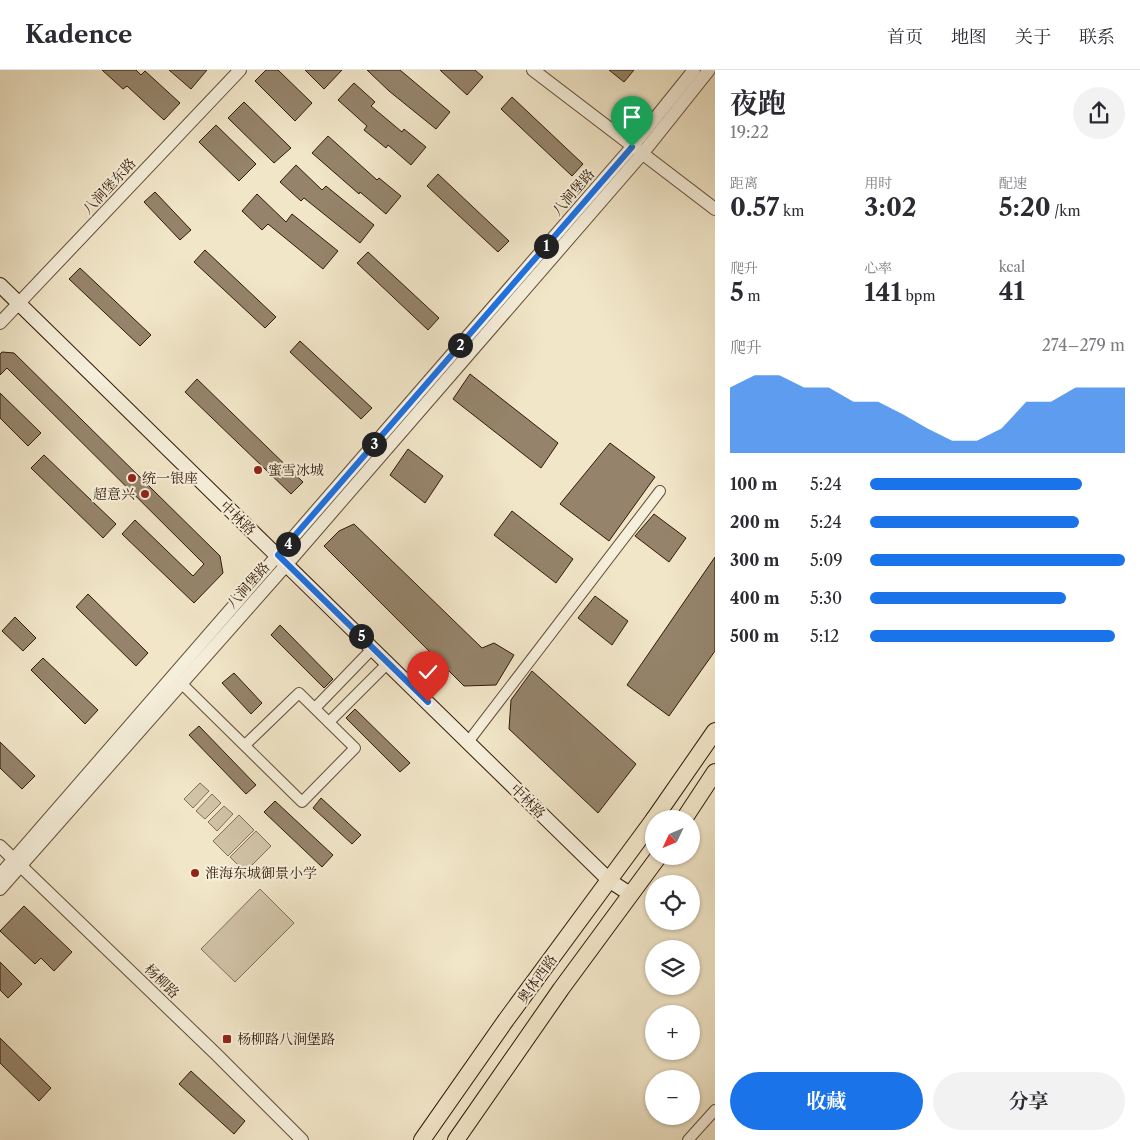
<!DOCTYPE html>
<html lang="zh">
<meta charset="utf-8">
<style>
:root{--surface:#fff;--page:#f2f2f3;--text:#2b2b33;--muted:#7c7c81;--line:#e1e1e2;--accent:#1a73e8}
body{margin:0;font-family:"Libre Caslon Text","Noto Serif SC",serif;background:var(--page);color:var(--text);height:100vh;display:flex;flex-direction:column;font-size:19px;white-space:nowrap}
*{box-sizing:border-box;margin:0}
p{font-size:16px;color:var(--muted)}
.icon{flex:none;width:28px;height:28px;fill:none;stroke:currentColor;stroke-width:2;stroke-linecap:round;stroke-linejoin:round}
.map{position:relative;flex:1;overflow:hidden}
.side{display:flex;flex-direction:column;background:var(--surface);width:425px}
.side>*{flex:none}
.needle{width:32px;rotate:226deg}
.tools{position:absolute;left:645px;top:740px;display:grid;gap:10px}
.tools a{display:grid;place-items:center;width:55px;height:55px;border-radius:50%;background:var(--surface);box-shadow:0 1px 4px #0004;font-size:25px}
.pin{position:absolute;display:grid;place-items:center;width:42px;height:42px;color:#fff;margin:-51px -21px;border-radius:50% 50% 50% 0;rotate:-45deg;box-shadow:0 0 5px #0007}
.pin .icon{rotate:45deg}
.km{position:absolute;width:25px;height:25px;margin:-12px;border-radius:50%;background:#222;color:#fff;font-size:14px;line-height:25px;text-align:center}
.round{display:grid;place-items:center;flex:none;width:52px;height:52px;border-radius:26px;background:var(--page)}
.head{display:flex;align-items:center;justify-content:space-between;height:85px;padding:0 15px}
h1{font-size:28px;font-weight:700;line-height:38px}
.stats{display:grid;grid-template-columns:repeat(3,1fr);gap:8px;height:85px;padding:5px 15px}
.stats div{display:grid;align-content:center}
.stats b{font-size:25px;font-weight:700}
.stats small{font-size:14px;font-weight:400}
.stats p{font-size:14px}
.chart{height:140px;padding:10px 15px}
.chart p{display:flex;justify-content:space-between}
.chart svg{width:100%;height:90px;margin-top:5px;fill:var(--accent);opacity:.7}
.button{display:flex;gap:10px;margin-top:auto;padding:10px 15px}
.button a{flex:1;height:58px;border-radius:30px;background:var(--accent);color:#fff;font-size:20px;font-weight:700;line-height:58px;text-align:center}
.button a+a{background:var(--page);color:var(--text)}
ul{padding:0 15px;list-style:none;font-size:16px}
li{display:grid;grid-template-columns:80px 60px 1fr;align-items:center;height:38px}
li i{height:12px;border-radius:6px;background:var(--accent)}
header{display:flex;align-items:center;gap:30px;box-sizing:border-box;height:70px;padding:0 25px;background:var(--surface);border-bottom:1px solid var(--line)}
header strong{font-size:24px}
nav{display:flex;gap:28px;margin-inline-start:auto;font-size:18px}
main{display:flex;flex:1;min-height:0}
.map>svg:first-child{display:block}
.green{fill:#d1c3a7;stroke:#826e57}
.building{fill:#95846b;stroke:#321907}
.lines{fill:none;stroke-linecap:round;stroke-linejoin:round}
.minor-casing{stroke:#624c37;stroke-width:12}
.tertiary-casing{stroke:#624c37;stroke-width:14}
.secondary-casing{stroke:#321907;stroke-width:16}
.primary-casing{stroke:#321907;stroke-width:18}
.minor{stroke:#f6efdb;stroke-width:10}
.tertiary{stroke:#f6efdb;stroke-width:12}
.secondary{stroke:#f6efdb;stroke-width:14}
.primary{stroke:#f1e6c8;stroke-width:16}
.route-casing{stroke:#fff;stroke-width:10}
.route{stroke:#1a73e8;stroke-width:6}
.poi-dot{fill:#8f2418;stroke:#f6efdb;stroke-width:2}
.labels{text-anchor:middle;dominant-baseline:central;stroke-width:4;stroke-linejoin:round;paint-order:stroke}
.street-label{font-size:14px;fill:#321907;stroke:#f6efdb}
.poi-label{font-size:14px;fill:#321907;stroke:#f6efdb;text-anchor:start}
</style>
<header>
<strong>Kadence</strong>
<nav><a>首页</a><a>地图</a><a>关于</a><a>联系</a></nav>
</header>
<main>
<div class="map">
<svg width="715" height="1070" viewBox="0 0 715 1070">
<rect width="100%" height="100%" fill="#f1e6c8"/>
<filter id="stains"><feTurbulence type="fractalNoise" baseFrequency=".004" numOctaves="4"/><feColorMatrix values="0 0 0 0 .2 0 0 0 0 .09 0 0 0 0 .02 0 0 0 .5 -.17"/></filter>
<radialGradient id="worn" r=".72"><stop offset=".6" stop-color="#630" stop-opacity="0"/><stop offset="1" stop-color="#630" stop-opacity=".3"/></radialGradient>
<g class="green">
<path d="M200 713 209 721 193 738 184 729Z"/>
<path d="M212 724 221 733 205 749 196 741Z"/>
<path d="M224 736 233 744 217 761 208 752Z"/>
<path d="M239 745 254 760 228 786 213 771Z"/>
<path d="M256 761 271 776 245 802 230 787Z"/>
<path d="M260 819 294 853 235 912 201 879Z"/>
</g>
<g class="building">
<path d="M102 0H136L141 5 145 1 180 33 164 50 127 16 123 19Z"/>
<path d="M169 0H207L191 19Z"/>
<path d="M266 0H278L312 33 295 51 255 11Z"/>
<path d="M305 0H342L324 19Z"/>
<path d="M367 0H400L450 42 436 59 389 21Z"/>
<path d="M440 0H475L483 7 467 25Z"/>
<path d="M609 0H634L624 12Z"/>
<path d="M354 13 375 32 371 36 402 62 404 59 426 77 411 95 388 75 386 78 364 60 367 56 338 30Z"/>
<path d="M512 27 583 94 572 106 501 39Z"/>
<path d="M244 32 291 78 274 93 228 48Z"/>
<path d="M216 55 256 94 239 111 199 72Z"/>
<path d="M328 66 377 110 379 108 401 126 386 144 360 122 359 124 312 83Z"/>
<path d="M296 95 322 120 326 116 374 155 360 173 304 128 301 131 280 112Z"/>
<path d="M438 104 509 171 498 182 427 116Z"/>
<path d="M155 122 191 160 180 170 144 132Z"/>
<path d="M257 124 286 152 292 144 338 181 323 199 268 154 262 160 242 141Z"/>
<path d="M205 180 276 247 265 258 194 192Z"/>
<path d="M368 182 439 248 428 260 357 193Z"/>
<path d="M80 198 151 265 140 276 69 209Z"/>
<path d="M300 271 372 338 361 349 290 282Z"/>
<path d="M2 282 14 283 220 486 223 503 194 533 122 464 135 450 193 506 204 494 7 298 0 305V284Z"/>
<path d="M470 304 558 373 541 398 453 329Z"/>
<path d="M197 309 303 412 291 424 185 322Z"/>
<path d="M0 323 41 363 28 376 0 348Z"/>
<path d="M610 373 655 407 609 471 560 434Z"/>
<path d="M408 379 443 406 425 433 390 405Z"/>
<path d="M44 385 116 454 103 468 31 398Z"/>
<path d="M512 441 573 489 556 513 494 465Z"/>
<path d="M654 444 686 468 669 492 635 466Z"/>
<path d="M354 454 482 578 494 573 514 585 496 615 464 616 324 476 339 461Z"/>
<path d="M715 487V581L669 646 627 615Z"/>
<path d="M88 524 148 583 136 596 76 537Z"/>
<path d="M595 526 628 551 612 575 578 548Z"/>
<path d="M15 547 36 568 23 581 2 561Z"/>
<path d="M280 555 333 609 324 618 271 565Z"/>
<path d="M43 588 98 640 85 654 31 600Z"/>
<path d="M532 601 636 694 598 743 509 659 511 630Z"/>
<path d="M234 603 262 633 251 644 222 613Z"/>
<path d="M355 639 410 693 400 702 346 648Z"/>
<path d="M199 656 256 715 246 724 189 665Z"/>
<path d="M0 672 35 706 22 719 0 698Z"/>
<path d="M321 728 361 765 352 774 313 738Z"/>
<path d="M275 731 333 785 322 797 264 742Z"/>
<path d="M24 836 72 882 54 901 41 888 35 894 0 861Z"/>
<path d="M0 892 22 914 8 928 0 920Z"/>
<path d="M0 968 51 1018 39 1031 0 993Z"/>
<path d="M191 1001 245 1051 234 1064 179 1014Z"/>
</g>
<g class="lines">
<g class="minor-casing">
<g id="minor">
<path d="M181 613 302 732 355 678 299 623 245 675"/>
<path d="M315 638 373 578"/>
<path d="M329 652 388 593"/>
<path d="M468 672 660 421"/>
<path d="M688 1070 715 1040"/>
</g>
</g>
<g class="tertiary-casing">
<g id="tertiary">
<path d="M533 0 715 139"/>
<path d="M0 253 240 0"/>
<path d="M0 776 216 984 302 1070"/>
<path d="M0 805 632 77 694 0"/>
<path d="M0 819 287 494 642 84 709 0"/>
</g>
</g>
<g class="secondary-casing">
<path id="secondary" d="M0 215 610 811 630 824"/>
</g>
<g class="primary-casing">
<g id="primary">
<path d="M654 749 715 661"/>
<path d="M684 749 715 702"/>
<path d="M422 1070 506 950 654 749"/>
<path d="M456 1070 561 919 659 786"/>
</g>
</g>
<use href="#minor" class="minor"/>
<use href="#tertiary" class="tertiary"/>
<use href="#secondary" class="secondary"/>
<use href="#primary" class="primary"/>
</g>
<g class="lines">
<g class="route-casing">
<path id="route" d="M428 632 278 485 632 77"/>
</g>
<use href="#route" class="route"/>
</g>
<g class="poi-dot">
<circle cx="258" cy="400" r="5"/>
<circle cx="132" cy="408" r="5"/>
<circle cx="145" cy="424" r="5"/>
<circle cx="195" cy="803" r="5"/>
<rect x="222" y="964" width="10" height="10" rx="2.5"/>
</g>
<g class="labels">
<g class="street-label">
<text transform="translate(109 116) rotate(-47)">八涧堡东路</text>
<text transform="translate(573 122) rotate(-49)">八涧堡路</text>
<text transform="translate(238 448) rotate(43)">中林路</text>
<text transform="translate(248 515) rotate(-48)">八涧堡路</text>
<text transform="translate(528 731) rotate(44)">中林路</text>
<text transform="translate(537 909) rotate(-54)">奥体西路</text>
<text transform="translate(162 911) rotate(44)">杨柳路</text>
</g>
<g class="poi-label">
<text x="268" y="400">蜜雪冰城</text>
<text x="142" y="408">统一银座</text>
<text x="135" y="424" text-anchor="end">超意兴</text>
<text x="205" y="803">淮海东城御景小学</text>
<text x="237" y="969">杨柳路八涧堡路</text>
</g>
</g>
<rect width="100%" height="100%" filter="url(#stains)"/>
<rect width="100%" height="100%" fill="url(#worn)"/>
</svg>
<div class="tools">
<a><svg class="needle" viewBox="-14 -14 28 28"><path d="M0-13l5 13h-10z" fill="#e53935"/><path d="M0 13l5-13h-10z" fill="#7c7c81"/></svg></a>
<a><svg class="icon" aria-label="locate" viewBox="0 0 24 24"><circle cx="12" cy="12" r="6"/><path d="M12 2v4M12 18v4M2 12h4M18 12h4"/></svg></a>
<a><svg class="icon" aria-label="layers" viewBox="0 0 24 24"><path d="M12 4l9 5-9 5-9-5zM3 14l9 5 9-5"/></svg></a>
<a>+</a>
<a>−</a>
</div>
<div class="pin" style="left:632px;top:77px;background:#1e9e55"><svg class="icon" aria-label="arrive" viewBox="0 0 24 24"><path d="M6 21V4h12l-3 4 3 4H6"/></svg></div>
<div class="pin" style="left:428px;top:632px;background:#d93025"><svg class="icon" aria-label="check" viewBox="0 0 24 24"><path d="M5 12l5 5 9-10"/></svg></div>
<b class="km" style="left:546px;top:176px">1</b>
<b class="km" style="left:460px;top:275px">2</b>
<b class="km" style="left:374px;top:374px">3</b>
<b class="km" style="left:288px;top:474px">4</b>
<b class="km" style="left:361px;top:566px">5</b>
</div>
<section class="side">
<div class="head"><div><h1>夜跑</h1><p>19:22</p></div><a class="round"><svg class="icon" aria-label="share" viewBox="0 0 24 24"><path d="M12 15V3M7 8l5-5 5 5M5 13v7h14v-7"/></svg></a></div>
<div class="stats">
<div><p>距离</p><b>0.57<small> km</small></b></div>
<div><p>用时</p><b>3:02</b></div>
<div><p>配速</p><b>5:20<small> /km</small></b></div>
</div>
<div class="stats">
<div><p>爬升</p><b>5<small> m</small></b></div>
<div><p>心率</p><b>141<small> bpm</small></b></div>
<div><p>kcal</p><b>41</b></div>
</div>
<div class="chart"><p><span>爬升</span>274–279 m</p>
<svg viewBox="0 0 160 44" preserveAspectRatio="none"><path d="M0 44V12L10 6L20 6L30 12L40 12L50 19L60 19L70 25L80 32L90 38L100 38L110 32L120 19L130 19L140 12L150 12L160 12V44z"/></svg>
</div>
<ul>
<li><b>100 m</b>5:24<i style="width:83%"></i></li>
<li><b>200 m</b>5:24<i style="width:82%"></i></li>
<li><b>300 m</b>5:09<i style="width:100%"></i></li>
<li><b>400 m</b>5:30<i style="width:77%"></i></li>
<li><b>500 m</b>5:12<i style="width:96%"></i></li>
</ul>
<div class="button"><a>收藏</a><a>分享</a></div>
</section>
</main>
